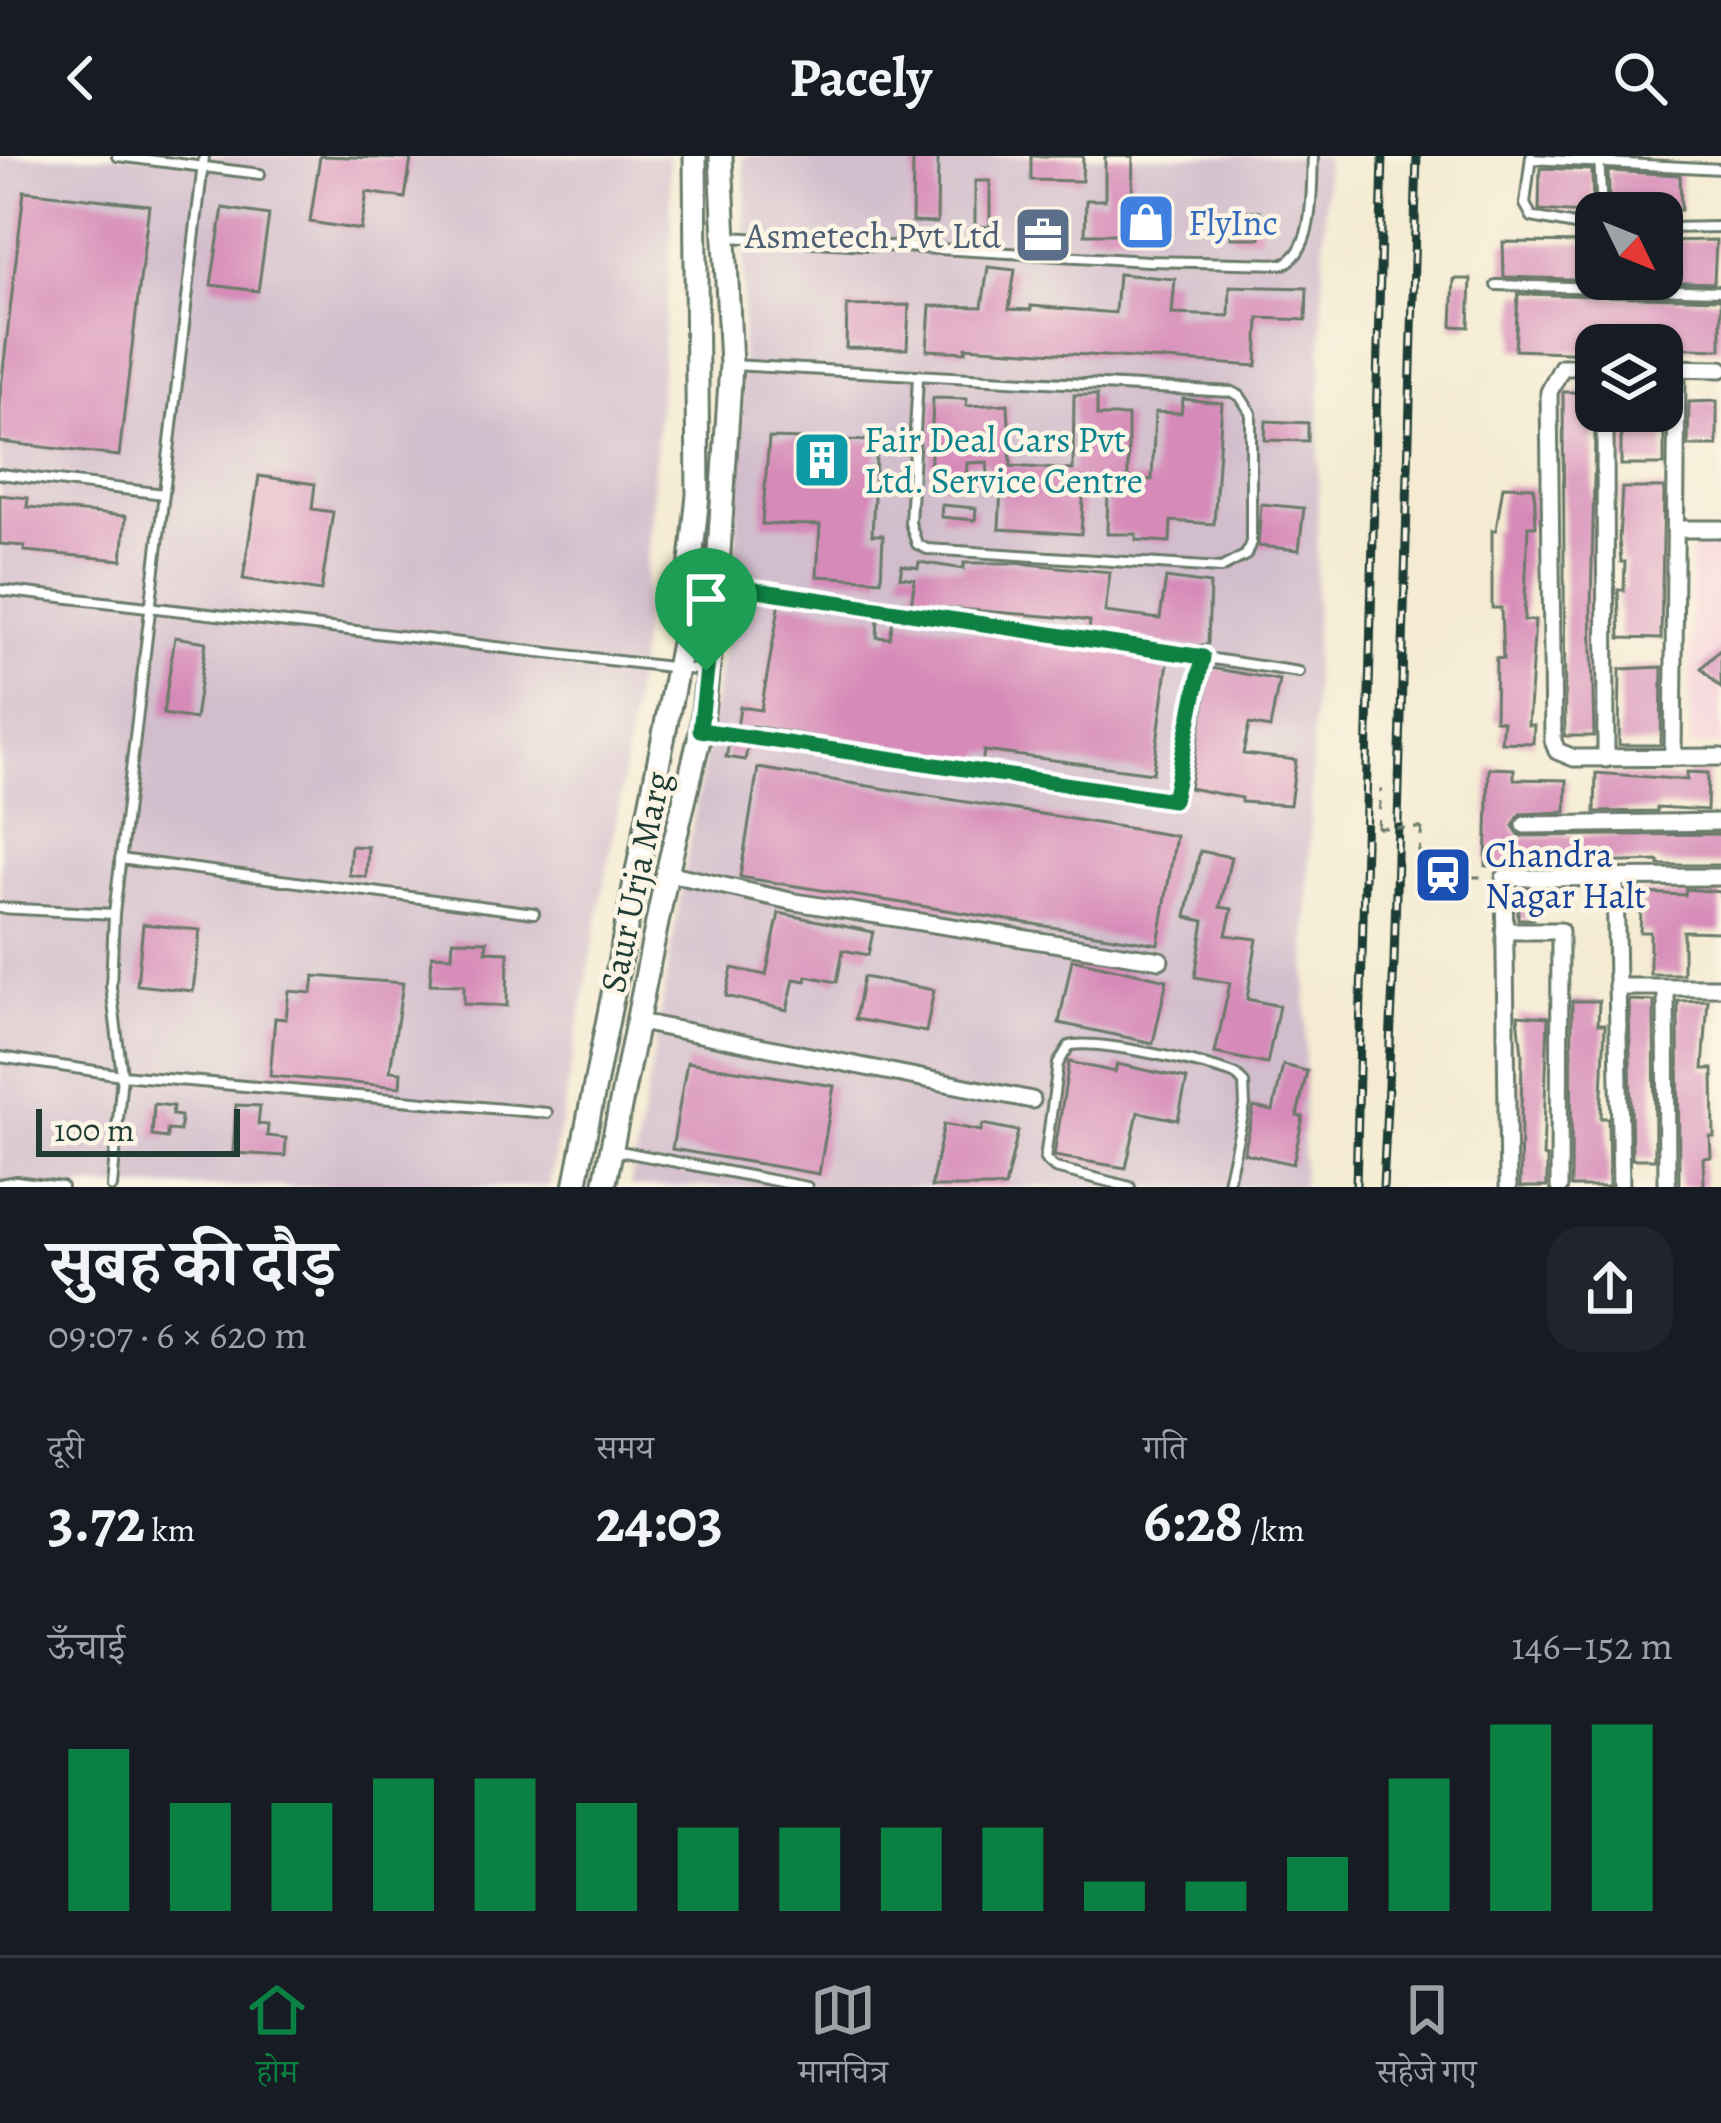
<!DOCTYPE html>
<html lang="hi">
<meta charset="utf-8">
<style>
:root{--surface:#171b24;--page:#20242c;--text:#f1f3f6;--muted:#9ea1a6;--line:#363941;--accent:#0b8043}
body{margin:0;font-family:Alegreya,"Noto Serif Devanagari",serif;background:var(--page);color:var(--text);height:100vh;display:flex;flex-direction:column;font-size:45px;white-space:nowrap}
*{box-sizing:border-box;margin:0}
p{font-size:39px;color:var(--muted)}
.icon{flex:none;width:66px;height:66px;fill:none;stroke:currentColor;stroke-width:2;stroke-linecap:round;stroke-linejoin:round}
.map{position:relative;height:1031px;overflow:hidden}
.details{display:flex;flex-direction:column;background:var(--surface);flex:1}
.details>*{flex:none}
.needle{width:78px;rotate:133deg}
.fabs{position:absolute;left:1575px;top:36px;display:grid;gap:24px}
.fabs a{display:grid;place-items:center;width:108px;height:108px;border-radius:24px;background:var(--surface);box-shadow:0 3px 9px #0004;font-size:60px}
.scale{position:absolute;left:36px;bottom:30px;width:204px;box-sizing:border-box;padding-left:12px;border:6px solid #1f3d34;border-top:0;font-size:33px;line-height:42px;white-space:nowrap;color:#1f3d34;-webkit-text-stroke:9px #fcf5e5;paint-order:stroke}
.pin{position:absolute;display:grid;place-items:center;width:102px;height:102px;color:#fff;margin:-123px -51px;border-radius:50% 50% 50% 0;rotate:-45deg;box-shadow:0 0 12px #0007}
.pin .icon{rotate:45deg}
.round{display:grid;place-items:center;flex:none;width:126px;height:126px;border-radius:36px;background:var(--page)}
.headline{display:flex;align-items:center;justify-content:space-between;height:204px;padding:0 48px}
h1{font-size:66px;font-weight:700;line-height:90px}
.figures{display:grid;grid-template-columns:repeat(3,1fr);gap:18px;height:204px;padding:12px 48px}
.figures div{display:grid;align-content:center}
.figures b{font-size:60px;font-weight:700}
.figures small{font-size:33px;font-weight:400}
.figures p{font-size:33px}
.chart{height:336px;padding:24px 48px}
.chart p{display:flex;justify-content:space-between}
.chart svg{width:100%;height:216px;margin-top:12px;stroke:var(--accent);stroke-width:6}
header{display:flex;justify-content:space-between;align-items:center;height:156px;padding:0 48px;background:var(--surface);font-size:54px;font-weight:700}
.menu{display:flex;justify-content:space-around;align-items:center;height:168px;border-top:3px solid var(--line);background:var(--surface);font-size:33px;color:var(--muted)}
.menu a{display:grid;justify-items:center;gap:6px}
.menu .on{color:var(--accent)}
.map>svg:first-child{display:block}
.built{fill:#f5cfdb}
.industrial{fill:#d1bdcc}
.building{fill:#d68ab8}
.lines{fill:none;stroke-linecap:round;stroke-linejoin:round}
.lane-casing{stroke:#6a7a6b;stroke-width:14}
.street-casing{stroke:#6a7a6b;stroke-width:21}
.secondary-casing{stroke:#6a7a6b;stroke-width:27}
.path{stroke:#6a7a6b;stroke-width:3;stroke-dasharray:9 9;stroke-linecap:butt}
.lane{stroke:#fff;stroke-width:8}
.street{stroke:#fff;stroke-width:15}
.secondary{stroke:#fff;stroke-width:21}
.rail-casing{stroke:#1f3d34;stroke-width:9}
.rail{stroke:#fcf5e5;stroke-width:4.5;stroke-dasharray:14;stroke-linecap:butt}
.path-bridge{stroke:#6a7a6b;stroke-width:3;stroke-dasharray:9 9;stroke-linecap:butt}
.route-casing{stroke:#fff;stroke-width:24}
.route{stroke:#0b8043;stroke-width:15}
.labels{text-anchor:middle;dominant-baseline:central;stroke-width:9;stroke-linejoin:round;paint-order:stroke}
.shop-label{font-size:36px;fill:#366cbe;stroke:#fcf5e5;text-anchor:start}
.service-label{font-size:36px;fill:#4e5e75;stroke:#fcf5e5;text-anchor:end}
.culture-label{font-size:36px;fill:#0d838f;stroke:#fcf5e5;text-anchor:start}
.transit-label{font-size:36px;fill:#164399;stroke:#fcf5e5;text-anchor:start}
.street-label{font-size:36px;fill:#1f3d34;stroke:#fcf5e5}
</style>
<header><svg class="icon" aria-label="back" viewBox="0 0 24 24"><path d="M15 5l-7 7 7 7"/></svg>Pacely<svg class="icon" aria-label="search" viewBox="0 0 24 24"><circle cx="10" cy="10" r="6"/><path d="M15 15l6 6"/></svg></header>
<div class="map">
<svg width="1721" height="1031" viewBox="0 0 1721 1031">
<rect width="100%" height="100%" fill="#fcf5e5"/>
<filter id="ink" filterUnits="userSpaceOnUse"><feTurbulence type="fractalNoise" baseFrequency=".00833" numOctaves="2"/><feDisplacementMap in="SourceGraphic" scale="24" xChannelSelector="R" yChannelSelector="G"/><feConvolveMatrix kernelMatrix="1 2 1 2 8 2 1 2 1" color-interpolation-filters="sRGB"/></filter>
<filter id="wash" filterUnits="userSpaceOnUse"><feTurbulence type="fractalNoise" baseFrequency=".004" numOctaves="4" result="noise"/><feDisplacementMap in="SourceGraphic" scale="48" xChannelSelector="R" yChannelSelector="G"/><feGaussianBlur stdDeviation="2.7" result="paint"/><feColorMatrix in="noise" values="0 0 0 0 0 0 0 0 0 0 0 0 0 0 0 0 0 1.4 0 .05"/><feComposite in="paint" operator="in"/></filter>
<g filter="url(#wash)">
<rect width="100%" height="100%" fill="#f4ebd2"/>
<path class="built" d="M1691 384H1721V589L1690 590Z"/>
<g class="industrial">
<path d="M0 0H668L672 70 642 477 620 644 549 1031H0Z"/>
<path d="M743 0H1326L1302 1031H630L735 425 746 40Z"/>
</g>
<g id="blocks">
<g class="building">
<path d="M320 0 411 3 405 42 367 36 361 74 310 66Z"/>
<path d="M913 0H938L937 67 912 66Z"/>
<path d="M1031 0H1083L1082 25 1031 24Z"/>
<path d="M1105 0H1133L1132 45H1145L1140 78H1085L1086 44H1105Z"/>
<path d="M1540 12 1592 14 1593 52H1584V57L1539 54Z"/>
<path d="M1608 15 1680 19 1681 54 1610 52Z"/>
<path d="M975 25H990V71L975 70Z"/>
<path d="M24 35 149 49 119 300 0 286V240Z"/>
<path d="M223 52 269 59 258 135 211 129Z"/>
<rect x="1231" y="55" width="29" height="27"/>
<path d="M1716 84 1714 127 1659 125 1662 85Z"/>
<path d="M1503 86 1596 87V123L1604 124 1504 121Z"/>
<path d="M988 111 1015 114 1009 153 1031 154V150L1115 157 1118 118 1175 123 1172 158 1229 160 1230 130 1307 132 1306 164 1259 162 1257 210 966 191V196L927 194 930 150 982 151Z"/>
<path d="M1454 123H1471L1469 171 1452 170Z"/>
<path d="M1518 138 1721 143V193L1593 189V197L1515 194Z"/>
<path d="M909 149 907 193 846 192 847 150Z"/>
<path d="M1563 236H1596L1591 451 1594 580H1565Z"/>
<path d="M1074 239H1097V260H1128V323L1152 324 1155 256 1181 257 1183 243 1222 247 1214 368 1171 365 1170 386 1136 384V378H1107L1108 328 1084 329 1081 378 999 373 1001 329 989 330 987 306 967 307 966 328H930L933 242 967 243 966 250 1008 248 1011 310 1073 314Z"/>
<path d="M1717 245V290H1688L1689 246Z"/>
<rect x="1621" y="255" width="43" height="54"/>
<path d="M1266 265 1308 267V285L1265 284Z"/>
<path d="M769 282 877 285 872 379H883L881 424 817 420 820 369 762 368Z"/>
<path d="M259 320 315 328 312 353 333 356 321 435 243 423Z"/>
<path d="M1503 330 1534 331 1536 370H1528L1524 465 1535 464 1528 569H1534L1533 587 1501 586 1503 565 1495 564 1496 502 1503 503 1501 452H1492V374H1496Z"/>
<path d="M1622 332H1664L1661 483 1620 482 1618 434H1624L1625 406H1621L1619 383Z"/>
<path d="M0 339 28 342 27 351 126 360 122 404 24 395 25 390 0 388Z"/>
<path d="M1261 348 1304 352 1299 394 1258 390Z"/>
<path d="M942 349 976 352 975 364 941 361Z"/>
<path d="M919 406 964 413V407H1018L1110 416 1105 456 1160 463 1166 422 1210 428 1208 488 1190 491 1089 476 1090 465 1068 462 911 449 915 423 900 421 902 409 918 412Z"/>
<path d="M780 446 878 461 877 481 890 482 893 463 1168 505 1153 617 984 595 982 608 752 570 751 574 737 572 740 551 761 554Z"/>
<path d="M175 481 206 486 195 563 163 558Z"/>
<path d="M1721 493V532L1701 512Z"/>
<path d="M1662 511 1661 589H1619L1620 513Z"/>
<path d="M1211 512 1279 524 1270 572 1249 568 1243 598 1296 604 1290 649 1241 646V642L1189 632Z"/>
<path d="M729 587 748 590 745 604 726 601Z"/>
<path d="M758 612 1176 680 1158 788 740 721Z"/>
<path d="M1489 612 1514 613V623L1567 624 1566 656 1520 658 1513 670 1520 680 1721 678V709H1659V705L1486 710Z"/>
<path d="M1687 616 1708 617 1707 654 1657 651V655L1595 656 1596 617 1687 624Z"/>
<path d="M351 690 368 691 366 721 349 719Z"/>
<path d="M1200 695 1231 701 1220 751 1232 753 1226 779 1257 783 1247 843 1279 850 1267 908 1215 897 1230 827 1195 821 1204 765 1186 761Z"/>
<path d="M1686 733 1721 736V776L1683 775V818H1650V776H1640L1642 737 1685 739Z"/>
<path d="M1533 737V763H1518V738Z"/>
<path d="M779 757 873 776 868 799 843 794 837 826 807 820 806 825 794 823 787 854 726 840 732 812 766 819Z"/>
<path d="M143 768 200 774 193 835 137 829Z"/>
<path d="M453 784 487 785 486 795 508 796 507 850 464 848V829L430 828 432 799 452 800Z"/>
<path d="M1072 803 1167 824 1153 887 1059 867Z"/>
<path d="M314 820 403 827 390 915 401 916 400 931 270 920 275 862 286 863 289 835 312 837Z"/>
<path d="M863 821 934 834 926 876 855 863Z"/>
<path d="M1629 844 1654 845 1655 1003H1632Z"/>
<path d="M1708 844 1703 913H1713L1714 981H1710L1711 1001 1703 1002 1704 1031H1679L1678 845Z"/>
<path d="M1572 845H1599L1598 868H1605L1601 962H1608L1609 1031H1571Z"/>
<path d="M1518 859 1548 861 1543 1001 1547 1002V1031H1520L1522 898Z"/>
<path d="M687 906 834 930 819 1018 672 993Z"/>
<path d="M1069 906 1115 916 1117 908 1187 923 1178 964 1138 956 1126 1012 1054 1000Z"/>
<path d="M1283 909 1307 915 1297 960 1303 961 1293 1008 1244 997 1254 951 1273 955Z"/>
<path d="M154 948 173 950 172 959 181 960 180 975 167 974V982L152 980Z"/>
<path d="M236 949 260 950 258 968 268 969 267 980 286 982 285 1000 233 997Z"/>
<path d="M944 968 981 975 983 968 1018 975 1005 1031H931Z"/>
</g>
</g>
</g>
<g filter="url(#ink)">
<use href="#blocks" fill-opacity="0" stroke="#6a7a6b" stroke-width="3"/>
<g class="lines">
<g class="lane-casing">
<g id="lane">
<path d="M117 0 260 18"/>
<path d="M1531 0 1525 48 1532 61 1596 73"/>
<path d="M1599 0 1602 57"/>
<path d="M1531 3 1721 13"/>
<path d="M1662 72 1721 71"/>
<path d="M728 81 1148 105 1284 108C1316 93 1311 30 1313 0"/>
<path d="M1496 129 1721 135"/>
<path d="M732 209 1232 236 1240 240 1251 257V386L1246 399 1221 412 927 393 917 388 910 367 918 221"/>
<path d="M0 318 164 338"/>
<path d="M718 428 1299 516"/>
<path d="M0 434 705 515"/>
<path d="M702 575 1173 644 1203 501"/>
<path d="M120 703 534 757"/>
<path d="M0 752 114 758"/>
<path d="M0 901 122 919 547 957"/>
<path d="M614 994 807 1031"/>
<path d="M0 1028 16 1025 62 1031"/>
<path d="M112 1031 122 919 111 831 114 758 204 0"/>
<path d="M1130 1031 1055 1012 1045 1003 1058 908 1069 890C1094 882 1208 908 1236 919L1244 927 1245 950 1227 1031"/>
</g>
</g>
<g class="street-casing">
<g id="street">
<path d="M1596 211H1562L1549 236 1553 585 1557 595 1574 602 1721 601"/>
<path d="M1662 212 1721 213"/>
<path d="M1605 255 1606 603"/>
<path d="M1676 373H1721"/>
<path d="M1673 600 1677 213"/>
<path d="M1525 669 1721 666"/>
<path d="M667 717 795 746 1160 804"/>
<path d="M1615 722 1621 1031"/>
<path d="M1504 775H1560L1559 1031"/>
<path d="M1617 831H1721"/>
<path d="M1666 832 1667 1031"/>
<path d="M639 866 1032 944"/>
<path d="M1508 1031 1504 722 1721 721"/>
</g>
</g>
<g class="secondary-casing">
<g id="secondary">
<path d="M575 1031 683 482 698 339 695 0"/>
<path d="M604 1031 667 717 701 575 717 427 731 209 721 0"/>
</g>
</g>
<g class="path">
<path d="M1378 672 1381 633"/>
<path d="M1422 672 1417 711 1451 708 1450 721H1489"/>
</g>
<use href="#lane" class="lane"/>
<use href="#street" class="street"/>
<use href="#secondary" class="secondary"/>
<g class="rail-casing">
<g id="rail">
<path d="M1356 1031 1383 0"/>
<path d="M1383 1031 1394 806 1417 0"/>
</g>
</g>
<use href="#rail" class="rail"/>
<path class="path-bridge" d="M1378 672H1422"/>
</g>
</g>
<g class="lines" filter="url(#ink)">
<g class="route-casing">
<path id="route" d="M717 428 1203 501 1173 644 700 574Z"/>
</g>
<use href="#route" class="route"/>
</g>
<defs>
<g id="shop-square" transform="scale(3)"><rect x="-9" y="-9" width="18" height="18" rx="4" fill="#3f7fe0" stroke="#fcf5e5"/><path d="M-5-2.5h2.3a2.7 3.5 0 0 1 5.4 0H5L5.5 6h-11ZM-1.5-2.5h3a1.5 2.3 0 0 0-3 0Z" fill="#fff"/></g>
<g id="office-square" transform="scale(3)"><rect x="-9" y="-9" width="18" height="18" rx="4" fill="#5c6f8a" stroke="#fcf5e5"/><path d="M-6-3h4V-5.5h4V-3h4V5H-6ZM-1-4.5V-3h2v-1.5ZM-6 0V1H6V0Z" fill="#fff"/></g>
<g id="building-square" transform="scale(3)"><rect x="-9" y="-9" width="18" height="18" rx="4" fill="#0f9aa8" stroke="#fcf5e5"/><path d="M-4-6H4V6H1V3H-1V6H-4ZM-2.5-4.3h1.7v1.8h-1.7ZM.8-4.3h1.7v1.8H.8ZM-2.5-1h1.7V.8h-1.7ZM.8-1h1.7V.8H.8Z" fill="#fff"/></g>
<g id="station-square" transform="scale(3)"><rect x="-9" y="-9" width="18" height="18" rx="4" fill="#1a4fb4" stroke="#fcf5e5"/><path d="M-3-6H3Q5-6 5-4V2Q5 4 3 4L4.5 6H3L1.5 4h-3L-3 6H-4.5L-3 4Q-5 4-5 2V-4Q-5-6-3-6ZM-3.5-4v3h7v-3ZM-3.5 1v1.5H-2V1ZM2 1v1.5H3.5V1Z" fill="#fff"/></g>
</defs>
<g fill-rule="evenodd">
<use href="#shop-square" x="1146" y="66"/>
<use href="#office-square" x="1043" y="79"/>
<use href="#building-square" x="822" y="304"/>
<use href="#station-square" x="1443" y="719"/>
</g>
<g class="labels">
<g class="shop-label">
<text x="1188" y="66">FlyInc</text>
</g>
<g class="service-label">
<text x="1001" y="79">Asmetech Pvt Ltd</text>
</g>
<g class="culture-label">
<text x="864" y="283">Fair Deal Cars Pvt<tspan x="864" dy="41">Ltd. Service Centre</tspan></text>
</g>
<g class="transit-label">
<text x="1485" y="698">Chandra<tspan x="1485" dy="41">Nagar Halt</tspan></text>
</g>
<g class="street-label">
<text transform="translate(635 726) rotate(-78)">Saur Urja Marg</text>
</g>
</g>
</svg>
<div class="fabs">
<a><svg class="needle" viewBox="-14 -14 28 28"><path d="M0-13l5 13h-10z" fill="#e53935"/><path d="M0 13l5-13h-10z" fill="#9ea1a6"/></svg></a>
<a><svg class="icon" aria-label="layers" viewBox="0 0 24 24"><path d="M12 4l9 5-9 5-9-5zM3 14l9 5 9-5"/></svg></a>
</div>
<div class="scale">100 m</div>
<div class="pin" style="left:706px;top:515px;background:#1e9e55"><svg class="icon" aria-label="arrive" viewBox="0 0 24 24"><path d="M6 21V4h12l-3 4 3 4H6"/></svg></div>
</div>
<section class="details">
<div class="headline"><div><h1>सुबह की दौड़</h1><p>09:07 · 6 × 620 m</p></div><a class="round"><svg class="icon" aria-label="share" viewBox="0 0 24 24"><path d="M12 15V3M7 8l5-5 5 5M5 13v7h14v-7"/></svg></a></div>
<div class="figures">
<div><p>दूरी</p><b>3.72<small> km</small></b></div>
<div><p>समय</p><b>24:03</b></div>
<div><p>गति</p><b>6:28<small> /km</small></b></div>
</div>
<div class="chart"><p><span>ऊँचाई</span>146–152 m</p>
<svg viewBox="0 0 160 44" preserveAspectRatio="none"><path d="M5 44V11M15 44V22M25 44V22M35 44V17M45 44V17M55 44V22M65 44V27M75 44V27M85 44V27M95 44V27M105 44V38M115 44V38M125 44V33M135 44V17M145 44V6M155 44V6"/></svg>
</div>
</section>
<nav class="menu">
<a class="on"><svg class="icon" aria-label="home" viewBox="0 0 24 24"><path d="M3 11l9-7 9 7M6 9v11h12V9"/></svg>होम</a>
<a><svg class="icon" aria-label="map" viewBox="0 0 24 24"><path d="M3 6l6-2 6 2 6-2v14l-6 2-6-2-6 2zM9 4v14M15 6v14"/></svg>मानचित्र</a>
<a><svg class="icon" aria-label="saved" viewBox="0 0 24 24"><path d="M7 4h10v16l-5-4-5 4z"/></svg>सहेजे गए</a>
</nav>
